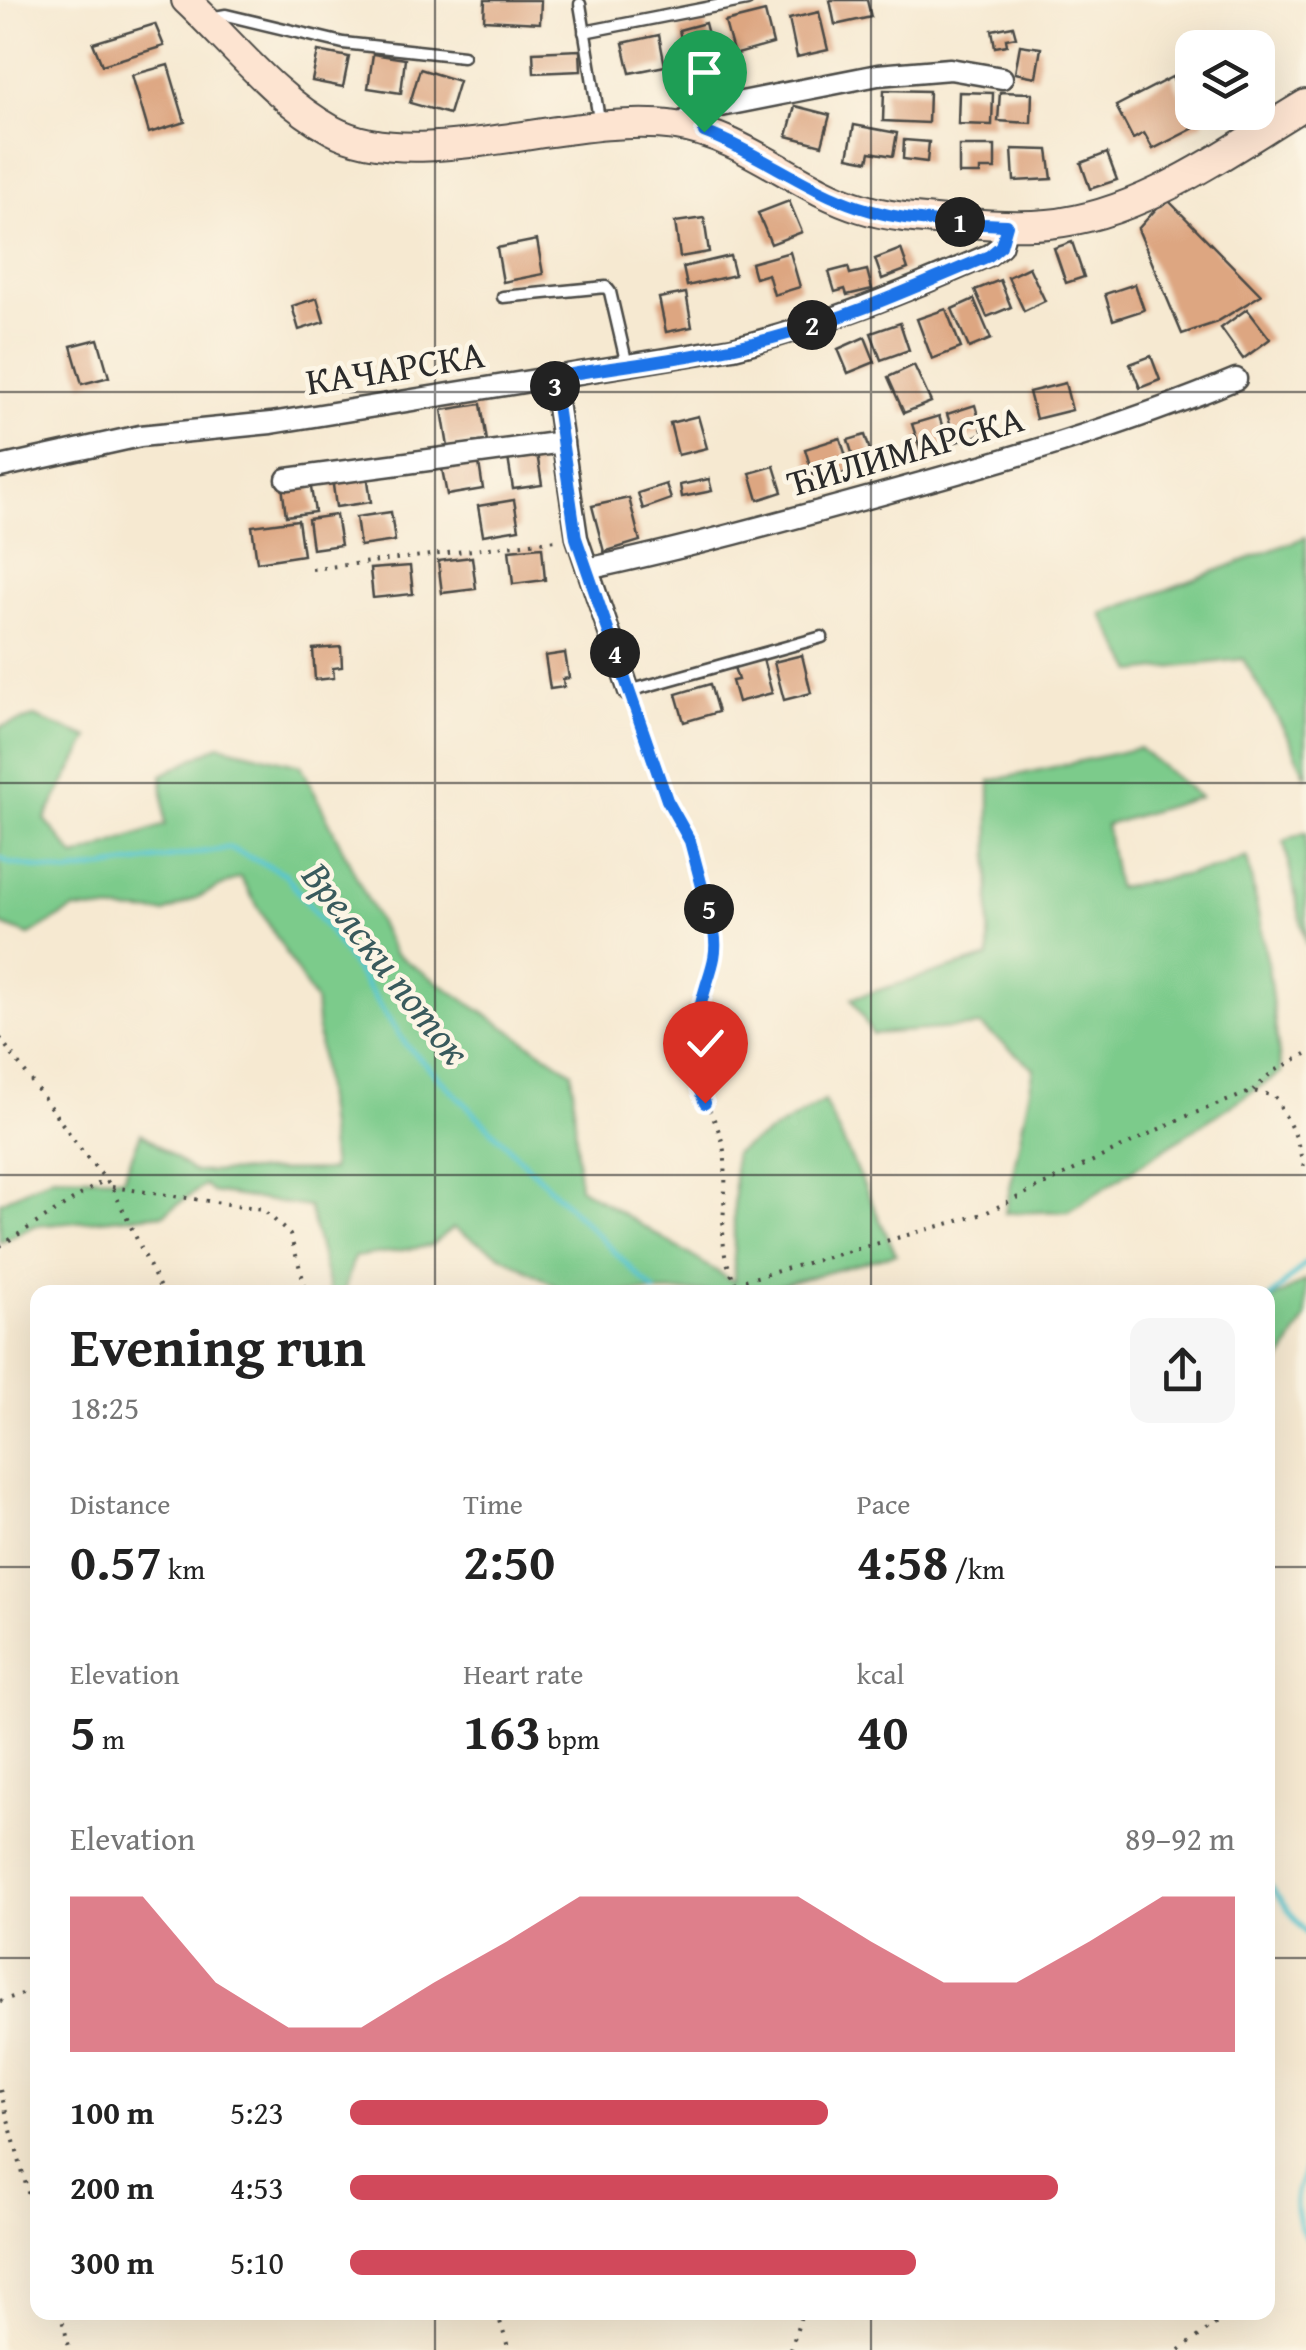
<!DOCTYPE html>
<meta charset="utf-8">
<style>
:root{--surface:#fff;--page:#f6f6f6;--text:#222;--muted:#767676;--accent:#d1495b}
body{margin:0;font-family:"Gentium Book Plus",serif;background:var(--page);color:var(--text);height:100vh;display:flex;flex-direction:column;font-size:38px;white-space:nowrap}
*{box-sizing:border-box;margin:0}
p{font-size:32px;color:var(--muted)}
.icon{flex:none;width:55px;height:55px;fill:none;stroke:currentColor;stroke-width:2;stroke-linecap:round;stroke-linejoin:round}
.map{position:relative;flex:1;overflow:hidden}
.details{position:absolute;left:30px;top:1285px;width:1245px;height:1035px;display:flex;flex-direction:column;background:var(--surface);border-radius:20px;box-shadow:0 10px 40px #0002}
.details>*{flex:none}
.tools{position:absolute;left:1175px;top:30px;display:grid;gap:20px}
.tools a{display:grid;place-items:center;width:100px;height:100px;border-radius:20px;background:var(--surface);box-shadow:0 10px 40px #0002;font-size:50px}
.pin{position:absolute;display:grid;place-items:center;width:85px;height:85px;color:#fff;margin:-102px -42px;border-radius:50% 50% 50% 0;rotate:-45deg;box-shadow:0 0 10px #0007}
.pin .icon{rotate:45deg}
.km{position:absolute;width:50px;height:50px;margin:-25px;border-radius:50%;background:#222;color:#fff;font-size:28px;line-height:50px;text-align:center}
.round{display:grid;place-items:center;flex:none;width:105px;height:105px;border-radius:20px;background:var(--page)}
.headline{display:flex;align-items:center;justify-content:space-between;height:170px;padding:0 40px}
h1{font-size:55px;font-weight:800;line-height:75px}
.stats{display:grid;grid-template-columns:repeat(3,1fr);gap:15px;height:170px;padding:10px 40px}
.stats div{display:grid;align-content:center}
.stats b{font-size:50px;font-weight:800}
.stats small{font-size:28px;font-weight:400}
.stats p{font-size:28px}
.chart{height:280px;padding:20px 40px}
.chart p{display:flex;justify-content:space-between}
.chart svg{width:100%;height:180px;margin-top:10px;fill:var(--accent);opacity:.7}
ul{padding:0 40px;list-style:none;font-size:32px}
li{display:grid;grid-template-columns:160px 120px 1fr;align-items:center;height:75px}
li i{height:25px;border-radius:12px;background:var(--accent)}
.map>svg:first-child{display:block}
.green{fill:#7bcb8b;stroke:#537b5b;stroke-width:2.5}
.lines{fill:none;stroke-linecap:round;stroke-linejoin:round}
.stream{stroke:#59c6d0;stroke-width:5}
.building{fill:#dda681}
.lane-casing{stroke:#494844;stroke-width:15}
.street-casing{stroke:#494844;stroke-width:25}
.secondary-casing{stroke:#494844;stroke-width:32}
.path{stroke:#494844;stroke-width:4;stroke-dasharray:2.5 8;stroke-linecap:butt}
.lane{stroke:#fff;stroke-width:10}
.street{stroke:#fff;stroke-width:20}
.secondary{stroke:#fde4d1;stroke-width:28}
.route-casing{stroke:#fff;stroke-width:20}
.route{stroke:#1a73e8;stroke-width:12}
.grid{fill:none;stroke:#2b2b2b;stroke-width:2.5;stroke-opacity:0.55}
.labels{text-anchor:middle;dominant-baseline:central;stroke-width:9;stroke-linejoin:round;paint-order:stroke}
.street-label{font-size:38px;fill:#2b2b2b;stroke:#fcf5e5}
.water-label{font-size:40px;font-style:italic;fill:#395a5d;stroke:#fcf5e5}
</style>
<div class="map">
<svg width="1306" height="2350" viewBox="0 0 1306 2350">
<rect width="100%" height="100%" fill="#fcf5e5"/>
<filter id="ink" filterUnits="userSpaceOnUse"><feTurbulence type="fractalNoise" baseFrequency=".01" numOctaves="2"/><feDisplacementMap in="SourceGraphic" scale="20" xChannelSelector="R" yChannelSelector="G"/><feConvolveMatrix kernelMatrix="1 2 1 2 8 2 1 2 1" color-interpolation-filters="sRGB"/></filter>
<filter id="wash" filterUnits="userSpaceOnUse"><feTurbulence type="fractalNoise" baseFrequency=".0048" numOctaves="4" result="noise"/><feDisplacementMap in="SourceGraphic" scale="40" xChannelSelector="R" yChannelSelector="G"/><feGaussianBlur stdDeviation="2.25" result="paint"/><feColorMatrix in="noise" values="0 0 0 0 0 0 0 0 0 0 0 0 0 0 0 0 0 1.4 0 .05"/><feComposite in="paint" operator="in"/></filter>
<g filter="url(#wash)">
<rect width="100%" height="100%" fill="#f6e9d1"/>
<g class="green">
<path d="M1306 537V777L1289 738 1243 659 1134 672 1102 614Z"/>
<path d="M34 717 89 738 45 819 75 857 165 825 162 775 219 745 301 765 394 953 572 1072 579 1187 734 1282V1153L824 1101 896 1254 754 1292H566L453 1228 430 1246 354 1257 344 1292H330L309 1207 212 1192 205 1185 164 1214 34 1226 0 1242V1202L53 1176 123 1178 141 1133 194 1172 332 1170 315 1001 240 877 165 913 74 909 29 935 0 924V727Z"/>
<path d="M1139 748 1200 797 1106 825 1117 888 1219 868 1247 857 1268 965 1281 1073 1069 1211 1005 1213 1034 1068 981 1026 872 1034 852 998 989 957 990 781Z"/>
<path d="M1306 832V945L1284 841Z"/>
<path d="M1306 1280V1317L1268 1385V1302Z"/>
</g>
<g class="lines">
<g class="stream">
<path d="M0 858 9 863 68 873 229 848 284 873 333 936 407 1046 655 1292"/>
<path d="M1268 1300 1306 1263"/>
<path d="M1268 1884 1306 1933"/>
<path d="M1306 2167C1294 2193 1291 2212 1306 2238"/>
</g>
</g>
<g id="blocks">
<g class="building">
<path d="M485 0H541L540 23 484 20Z"/>
<path d="M830 0H867L871 17 835 25Z"/>
<path d="M765 12 773 44 734 55 725 22Z"/>
<path d="M819 12 828 50 797 57 789 19Z"/>
<path d="M705 23 713 55 686 61 679 30Z"/>
<path d="M155 24 164 46 102 65 93 43Z"/>
<path d="M1013 26 1016 37 1006 39 1007 45 995 47 992 30Z"/>
<path d="M659 35 665 66 630 73 623 43Z"/>
<path d="M1020 45 1041 48 1036 77 1015 73Z"/>
<path d="M580 50 581 71 534 73 533 52Z"/>
<path d="M318 51 349 57 343 87 312 81Z"/>
<path d="M373 54 405 59 401 93 368 88Z"/>
<path d="M168 65 185 122 149 133 132 75Z"/>
<path d="M420 69 459 81 449 114 410 103Z"/>
<path d="M1172 77 1185 103 1192 99V112H1199L1204 123 1153 149 1144 133 1133 139 1116 106Z"/>
<path d="M884 90 929 91 928 123 883 121Z"/>
<path d="M959 92 993 93 992 125 958 124Z"/>
<path d="M1000 92 1032 93 1031 123 998 121Z"/>
<path d="M795 106 830 115 822 145 787 136Z"/>
<path d="M854 125 897 133 893 156 870 152 868 161 848 157Z"/>
<path d="M904 140 929 142 927 162 903 159Z"/>
<path d="M959 146H995V169H980V174H959Z"/>
<path d="M1012 149 1048 150 1052 179 1014 181Z"/>
<path d="M1107 153 1117 180 1090 189 1081 163Z"/>
<path d="M1166 198 1261 295 1215 323 1182 334 1138 229Z"/>
<path d="M789 201 802 232 771 244 758 213Z"/>
<path d="M704 218 709 252 680 257 675 222Z"/>
<path d="M537 240 543 274 503 282 497 248Z"/>
<path d="M1072 242 1084 277 1066 283 1054 248Z"/>
<path d="M901 249 908 269 882 279 875 259Z"/>
<path d="M790 252 800 287 774 295 768 274 755 278 751 263Z"/>
<path d="M730 256 735 275 687 286 683 267Z"/>
<path d="M848 267 850 274 867 270 872 289 847 295 845 289 835 292 829 272Z"/>
<path d="M1029 267 1045 301 1024 311 1008 277Z"/>
<path d="M1000 280 1011 307 987 317 975 290Z"/>
<path d="M1135 284 1144 310 1113 320 1105 294Z"/>
<path d="M686 293 692 327 666 332 659 298Z"/>
<path d="M317 298 324 322 299 330 292 306Z"/>
<path d="M974 299 991 339 969 348 952 309Z"/>
<path d="M946 309 961 348 932 359 917 319Z"/>
<path d="M1247 309 1270 339 1243 359 1221 328Z"/>
<path d="M900 323 909 350 881 360 871 333Z"/>
<path d="M865 337 875 362 848 373 838 349Z"/>
<path d="M98 339 109 377 82 384 71 346Z"/>
<path d="M1151 356 1160 380 1140 388 1130 364Z"/>
<path d="M914 365 931 402 904 413 888 377Z"/>
<path d="M1065 383 1072 410 1036 419 1029 392Z"/>
<path d="M481 404 487 441 448 447 442 410Z"/>
<path d="M975 405 983 434 956 442 947 414Z"/>
<path d="M698 416 707 448 678 455 670 423Z"/>
<path d="M939 416 949 446 922 455 912 424Z"/>
<path d="M865 435 873 460 856 466 848 440Z"/>
<path d="M840 438 851 471 815 482 805 449Z"/>
<path d="M537 453 542 485 513 489 508 458Z"/>
<path d="M479 463 483 489 447 495 442 469Z"/>
<path d="M774 466 782 492 758 500 750 473Z"/>
<path d="M367 473 371 502 336 507 332 478Z"/>
<path d="M709 479 712 491 682 497 680 485Z"/>
<path d="M310 482 315 512 286 516 282 486Z"/>
<path d="M666 484 671 499 643 509 638 493Z"/>
<path d="M629 498 640 541 604 552 592 506Z"/>
<path d="M514 500 519 529 483 535 478 506Z"/>
<path d="M391 512 395 541 360 546 356 517Z"/>
<path d="M336 515 341 545 312 549 308 519Z"/>
<path d="M298 520 303 555 257 562 252 526Z"/>
<path d="M542 547 545 580 513 584 509 550Z"/>
<path d="M472 557 476 589 442 593 438 561Z"/>
<path d="M410 566 413 594 373 598 370 569Z"/>
<path d="M341 647 342 667 333 668 334 678 315 680 313 649Z"/>
<path d="M565 653 569 678 563 679 564 687 550 689 545 656Z"/>
<path d="M802 655 811 693 784 700 774 662Z"/>
<path d="M763 659 772 693 738 702 732 681 738 680 734 667Z"/>
<path d="M710 684 718 712 684 722 676 694Z"/>
</g>
</g>
</g>
<g filter="url(#ink)">
<use href="#blocks" fill-opacity="0" stroke="#494844" stroke-width="2.5"/>
<g class="lines">
<g class="lane-casing">
<g id="lane">
<path d="M580 4 600 125"/>
<path d="M209 18 226 15 343 43 463 56"/>
<path d="M584 32 747 0"/>
<path d="M503 297 606 287 610 292 627 365"/>
<path d="M629 691 822 637"/>
</g>
</g>
<g class="street-casing">
<g id="street">
<path d="M683 127 687 119 701 110 878 75 950 69 1002 78"/>
<path d="M553 377 577 538 629 691"/>
<path d="M0 467 140 436 271 423 733 348C822 326 905 292 989 255L1001 246 1007 225"/>
<path d="M287 479 563 442"/>
<path d="M587 569C686 548 784 521 882 494 1002 461 1122 427 1236 379"/>
</g>
</g>
<g class="secondary-casing">
<path id="secondary" d="M186 0C233 44 275 99 332 130 417 176 575 111 676 126 745 136 796 188 861 208 892 218 926 219 958 222 988 225 1018 227 1048 224 1143 215 1227 151 1306 104"/>
</g>
<g class="path">
<path d="M312 569 557 540"/>
<path d="M636 710 667 800 690 841 717 946 692 1050C691 1086 715 1111 723 1145 730 1181 719 1219 725 1255 728 1269 736 1278 733 1292"/>
<path d="M0 1038 85 1155 112 1187 162 1292"/>
<path d="M1253 1091 1271 1073 1306 1054"/>
<path d="M112 1187 263 1209 290 1235 307 1292"/>
<path d="M0 1246 106 1179"/>
<path d="M735 1283 983 1214 1182 1118 1253 1091 1275 1096 1296 1137 1305 1171"/>
<path d="M0 2001 38 1989"/>
<path d="M0 2090 38 2229"/>
<path d="M60 2312 70 2350"/>
<path d="M497 2312 509 2350"/>
<path d="M791 2350 802 2312"/>
<path d="M1180 2350 1221 2320"/>
</g>
<use href="#lane" class="lane"/>
<use href="#street" class="street"/>
<use href="#secondary" class="secondary"/>
</g>
</g>
<g class="lines" filter="url(#ink)">
<g class="route-casing">
<path id="route" d="M704 132C758 152 806 190 859 207 905 223 959 223 1007 225L1001 246 989 256C918 286 847 318 773 338 701 357 626 365 553 377L576 538 667 800 690 841 714 932C718 952 712 967 706 986 693 1029 685 1062 705 1103"/>
</g>
<use href="#route" class="route"/>
</g>
<path class="grid" d="M435 0V1292M871 0V1292M0 392H1306M0 783H1306M0 1175H1306M0 1567H38M1268 1567H1306M0 1958H38M1268 1958H1306M435 2312V2350M871 2312V2350"/>
<g class="labels">
<g class="street-label">
<text transform="translate(395 367) rotate(-9)">КАЧАРСКА</text>
<text transform="translate(905 450) rotate(-16)">ЋИЛИМАРСКА</text>
</g>
<g class="water-label">
<text transform="translate(387 963) rotate(52)">Врелски поток</text>
</g>
</g>
</svg>
<div class="tools">
<a><svg class="icon" aria-label="layers" viewBox="0 0 24 24"><path d="M12 4l9 5-9 5-9-5zM3 14l9 5 9-5"/></svg></a>
</div>
<div class="pin" style="left:704px;top:132px;background:#1e9e55"><svg class="icon" aria-label="arrive" viewBox="0 0 24 24"><path d="M6 21V4h12l-3 4 3 4H6"/></svg></div>
<div class="pin" style="left:705px;top:1103px;background:#d93025"><svg class="icon" aria-label="check" viewBox="0 0 24 24"><path d="M5 12l5 5 9-10"/></svg></div>
<b class="km" style="left:960px;top:222px">1</b>
<b class="km" style="left:812px;top:325px">2</b>
<b class="km" style="left:555px;top:386px">3</b>
<b class="km" style="left:615px;top:653px">4</b>
<b class="km" style="left:709px;top:909px">5</b>
<section class="details">
<div class="headline"><div><h1>Evening run</h1><p>18:25</p></div><a class="round"><svg class="icon" aria-label="share" viewBox="0 0 24 24"><path d="M12 15V3M7 8l5-5 5 5M5 13v7h14v-7"/></svg></a></div>
<div class="stats">
<div><p>Distance</p><b>0.57<small> km</small></b></div>
<div><p>Time</p><b>2:50</b></div>
<div><p>Pace</p><b>4:58<small> /km</small></b></div>
</div>
<div class="stats">
<div><p>Elevation</p><b>5<small> m</small></b></div>
<div><p>Heart rate</p><b>163<small> bpm</small></b></div>
<div><p>kcal</p><b>40</b></div>
</div>
<div class="chart"><p><span>Elevation</span>89–92 m</p>
<svg viewBox="0 0 160 44" preserveAspectRatio="none"><path d="M0 44V6L10 6L20 27L30 38L40 38L50 27L60 17L70 6L80 6L90 6L100 6L110 17L120 27L130 27L140 17L150 6L160 6V44z"/></svg>
</div>
<ul>
<li><b>100 m</b>5:23<i style="width:54%"></i></li>
<li><b>200 m</b>4:53<i style="width:80%"></i></li>
<li><b>300 m</b>5:10<i style="width:64%"></i></li>
</ul>
</section>
</div>
